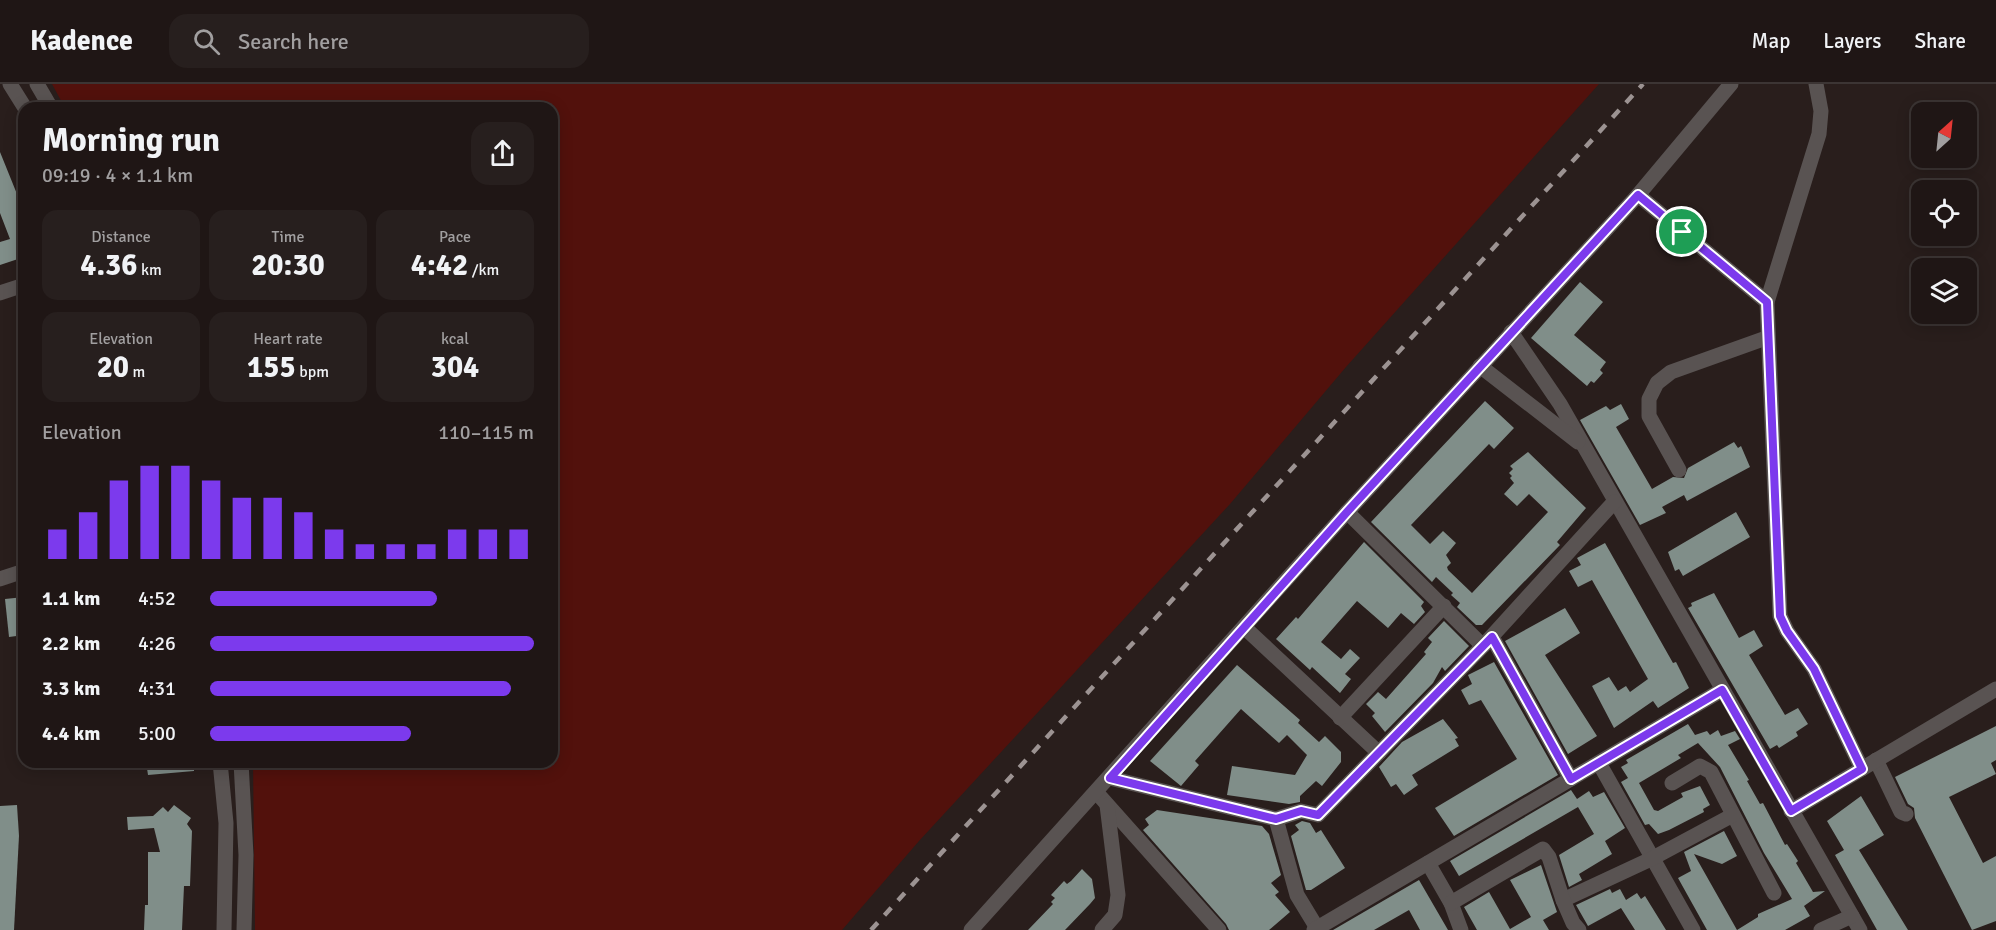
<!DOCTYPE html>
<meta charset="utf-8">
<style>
:root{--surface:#1f1615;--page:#271f1e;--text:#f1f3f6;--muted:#a19fa0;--line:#3c3534;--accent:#7c3aed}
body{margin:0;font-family:Signika,sans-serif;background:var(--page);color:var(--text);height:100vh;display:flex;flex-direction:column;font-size:22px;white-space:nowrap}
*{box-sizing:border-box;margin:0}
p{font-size:20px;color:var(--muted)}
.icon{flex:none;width:33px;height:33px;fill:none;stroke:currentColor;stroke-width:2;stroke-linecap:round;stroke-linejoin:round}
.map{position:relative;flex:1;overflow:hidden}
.panel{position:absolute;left:18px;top:18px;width:540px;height:666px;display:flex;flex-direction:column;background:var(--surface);border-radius:18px;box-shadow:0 3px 15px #0003,0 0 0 2px var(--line)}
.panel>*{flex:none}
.needle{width:39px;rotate:27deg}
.fabs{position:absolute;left:1911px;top:18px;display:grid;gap:12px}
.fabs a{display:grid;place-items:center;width:66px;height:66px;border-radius:12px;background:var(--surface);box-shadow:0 3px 15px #0003,0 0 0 2px var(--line);font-size:30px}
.pin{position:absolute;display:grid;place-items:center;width:51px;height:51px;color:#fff;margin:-26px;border:3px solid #fff;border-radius:50%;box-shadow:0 2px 6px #0007}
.round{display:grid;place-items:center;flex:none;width:63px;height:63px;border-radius:18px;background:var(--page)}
.overview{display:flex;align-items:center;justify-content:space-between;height:102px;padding:0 24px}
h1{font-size:33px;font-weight:700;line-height:45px}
.stats{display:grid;grid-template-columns:repeat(3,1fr);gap:9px;height:102px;padding:6px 24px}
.stats div{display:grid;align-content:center;border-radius:15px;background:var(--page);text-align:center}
.stats b{font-size:30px;font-weight:700}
.stats small{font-size:16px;font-weight:400}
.stats p{font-size:16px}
.chart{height:168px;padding:12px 24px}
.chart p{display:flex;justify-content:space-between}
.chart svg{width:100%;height:108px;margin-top:6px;stroke:var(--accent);stroke-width:6}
ul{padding:0 24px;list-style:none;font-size:20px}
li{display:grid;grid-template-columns:96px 72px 1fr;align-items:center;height:45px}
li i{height:15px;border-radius:8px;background:var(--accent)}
header{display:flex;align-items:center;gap:36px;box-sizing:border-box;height:84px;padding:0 30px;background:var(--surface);border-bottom:2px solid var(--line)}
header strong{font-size:28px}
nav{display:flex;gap:33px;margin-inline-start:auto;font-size:21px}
.search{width:420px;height:54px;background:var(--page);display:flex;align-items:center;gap:15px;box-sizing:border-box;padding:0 21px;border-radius:18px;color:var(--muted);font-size:22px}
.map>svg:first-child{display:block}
.green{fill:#52110c}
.building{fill:#808e89}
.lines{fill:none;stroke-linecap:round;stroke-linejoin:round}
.minor{stroke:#595352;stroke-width:15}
.rail{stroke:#9c9392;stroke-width:4.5;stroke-dasharray:10 10;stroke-linecap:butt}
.route-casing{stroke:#fff;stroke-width:12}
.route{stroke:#7c3aed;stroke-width:8}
</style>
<header>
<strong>Kadence</strong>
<div class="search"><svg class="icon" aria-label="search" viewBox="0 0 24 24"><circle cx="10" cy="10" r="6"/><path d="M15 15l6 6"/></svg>Search here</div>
<nav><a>Map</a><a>Layers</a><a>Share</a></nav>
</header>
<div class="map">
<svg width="1996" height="846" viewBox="0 0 1996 846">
<rect width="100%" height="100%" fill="#291e1c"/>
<path class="green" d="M52 0H1599L1346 283 1230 420 919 757 842 846H255L253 678H552V24H65Z"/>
<g class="building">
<path d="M0 68 19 115 24 113V173L0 181V158L10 155 0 129Z"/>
<path d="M1580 198 1603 218 1574 251 1606 278 1600 286 1603 289 1594 299 1591 297 1587 302 1531 254Z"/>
<path d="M1485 317 1514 344 1494 365 1489 360 1411 441 1430 460 1443 447 1456 459 1446 471 1451 479 1447 483 1448 486 1472 509 1548 428 1529 410 1517 422 1504 410 1514 399 1510 394 1512 392 1509 389 1513 385 1510 382 1528 368 1586 424 1557 458 1560 461 1482 541H1476L1457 523 1460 519 1451 511 1453 509 1436 493 1432 498 1371 438Z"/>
<path d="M1621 320 1629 335 1616 343 1652 405 1673 393 1684 394 1688 384 1734 358 1738 364 1741 362 1750 383 1687 417 1684 411 1662 423 1666 429 1640 441 1580 336 1606 322 1610 326Z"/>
<path d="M1736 428 1750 453 1683 492 1679 485 1675 487 1668 468Z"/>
<path d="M1364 458 1424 518 1421 522 1425 528 1414 540 1401 529 1388 544 1357 517 1321 558 1341 575 1350 565 1360 574 1345 590 1351 595 1340 609 1312 583 1310 586 1276 555 1296 533 1298 535Z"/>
<path d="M1605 459 1673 579 1676 578 1689 604 1658 624 1653 617 1614 644 1592 602 1609 593 1618 607 1626 602 1630 608 1648 595 1592 496 1578 503 1569 487 1581 481 1577 474Z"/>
<path d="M1714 509 1739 554 1754 546 1763 562 1749 571 1785 631 1798 624 1808 640 1796 648 1798 652 1779 664 1777 661 1770 665 1688 524 1692 522 1691 519Z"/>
<path d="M24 513V551L9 553 5 515Z"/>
<path d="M1565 524 1580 549 1545 571 1597 652 1568 670 1505 557Z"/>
<path d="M1444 537 1469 562 1445 587 1442 583 1433 599 1385 648 1372 632 1375 629 1366 620 1378 608 1386 615 1426 570 1424 568 1432 558 1428 554Z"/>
<path d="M1494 578 1558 691 1454 752 1435 724 1517 675 1481 616 1469 621 1461 606 1472 600 1468 591Z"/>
<path d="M1237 581 1300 636 1298 639 1319 658 1325 652 1341 668V678L1322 702 1316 697 1300 712V718L1289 720 1227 711 1232 682 1295 691 1307 671 1287 651 1279 659 1241 625 1195 677 1199 681 1181 702 1150 677Z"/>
<path d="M1443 635 1458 654 1455 655 1459 662 1412 691 1418 701 1404 711 1396 700 1391 703 1379 683 1402 658Z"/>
<path d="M1688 640 1695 651 1707 647 1710 651 1718 646 1721 652 1735 647 1740 655 1728 661 1749 696 1747 697 1760 720 1763 719 1785 761 1787 760 1798 777 1796 779 1813 808 1825 807 1804 822 1810 832 1785 846H1707L1678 794 1691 787 1684 768 1724 747 1737 772 1722 780 1694 770 1737 846 1758 833V830L1792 815 1764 769 1720 683 1698 659 1678 671 1681 674 1639 699 1654 726 1658 727 1683 713 1681 709 1700 702 1710 721 1703 725 1704 728 1669 746 1658 750 1649 740 1645 741 1621 698 1628 694 1621 683 1628 679 1626 676Z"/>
<path d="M1996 642V676L1991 679 1996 690 1949 713 1983 779 1996 772V837L1972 846 1915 734 1914 724 1908 720 1895 693Z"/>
<path d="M146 678H194V687L148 691Z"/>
<path d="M1571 706 1577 715 1589 707 1593 713 1604 708 1625 744 1605 757 1612 770 1579 790 1582 796 1569 803 1559 771 1594 750 1578 723 1459 792 1450 777Z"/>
<path d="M1861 712 1884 751 1859 766 1908 846H1877L1835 771 1844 766 1827 737Z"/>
<path d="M17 721 19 752 14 846H0V722Z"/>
<path d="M174 721 191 734 187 740 192 747 190 802H184L182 846H144L145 821H148V768H160L154 744 128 746 127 733 153 732 163 723 168 728Z"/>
<path d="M1157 726 1262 742 1269 750 1281 791 1271 799 1279 808 1275 811 1290 828 1269 846H1229L1226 840 1143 746 1149 741 1145 735Z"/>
<path d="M1302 737 1310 739 1316 749 1321 746 1345 784 1311 806H1306L1291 752 1299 746 1295 741Z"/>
<path d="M1541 781 1557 828 1543 836 1549 846H1477L1464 823 1489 808 1510 845 1531 833 1510 796Z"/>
<path d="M1082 785 1092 795 1095 814 1090 820 1065 846H1028L1053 820 1051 818 1055 814 1051 811 1064 797 1067 800 1071 797Z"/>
<path d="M1419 796 1448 846H1420L1409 826 1374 846H1333Z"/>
<path d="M1610 805 1612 809 1620 805 1626 816 1637 809 1641 815 1645 812 1666 846H1635L1621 824 1588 842 1576 821Z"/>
</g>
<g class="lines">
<g class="minor">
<path d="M10 0 25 24"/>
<path d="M37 0 51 24"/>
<path d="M1638 111 1767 218 1780 532 1787 547 1814 585 1862 685"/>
<path d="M0 209 24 201"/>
<path d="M1767 218 1819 50 1821 27 1816 0"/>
<path d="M1511 248 1560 320 1860 846"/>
<path d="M1480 282 1578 358"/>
<path d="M1679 386 1649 332V315L1657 299 1671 288 1766 254"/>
<path d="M1347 428 1483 562"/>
<path d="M0 495 24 487"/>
<path d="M1244 543 1379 669"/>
<path d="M1492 553 1571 695"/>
<path d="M1340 634 1444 522"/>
<path d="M1876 676 1901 728 1906 730"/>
<path d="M220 678 226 739 224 846"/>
<path d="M241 678 246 771 244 846"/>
<path d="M1599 679 1693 846"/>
<path d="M1110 694 1276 735 1301 727 1318 731 1483 562 1614 418"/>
<path d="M1672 699 1700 682 1711 688 1774 809"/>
<path d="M1097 709 1219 846"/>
<path d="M1791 727 1996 605"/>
<path d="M1276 735 1297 811 1317 844"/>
<path d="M1428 779 1451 819 1461 846"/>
<path d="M1563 816 1651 775 1733 731"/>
<path d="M1451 819 1543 765 1549 773 1563 816 1573 839 1579 846"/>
<path d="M971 846 1347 428 1638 111 1731 0"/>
<path d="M1102 846 1115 831 1118 811 1107 721"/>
<path d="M1314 846 1722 606"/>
<path d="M1821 846 1852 832"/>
</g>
<path class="rail" d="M871 846 1643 0"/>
</g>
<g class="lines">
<g class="route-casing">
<path id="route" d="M1638 111 1767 218 1780 532 1787 547 1814 585 1862 685 1791 727 1722 606 1571 695 1492 553 1318 731 1301 727 1276 735 1110 694 1347 428Z"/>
</g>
<use href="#route" class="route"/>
</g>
</svg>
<div class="fabs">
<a><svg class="needle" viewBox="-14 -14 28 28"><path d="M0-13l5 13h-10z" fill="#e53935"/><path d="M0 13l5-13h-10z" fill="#a19fa0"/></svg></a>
<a><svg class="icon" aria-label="locate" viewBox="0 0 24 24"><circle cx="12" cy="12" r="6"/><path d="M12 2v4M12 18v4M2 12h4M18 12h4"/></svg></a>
<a><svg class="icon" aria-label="layers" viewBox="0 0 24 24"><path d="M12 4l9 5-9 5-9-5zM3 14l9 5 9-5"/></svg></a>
</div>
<div class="pin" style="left:1682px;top:148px;background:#1e9e55"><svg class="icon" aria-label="arrive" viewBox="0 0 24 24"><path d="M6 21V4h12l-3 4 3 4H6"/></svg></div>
<section class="panel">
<div class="overview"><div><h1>Morning run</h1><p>09:19 · 4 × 1.1 km</p></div><a class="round"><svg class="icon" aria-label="share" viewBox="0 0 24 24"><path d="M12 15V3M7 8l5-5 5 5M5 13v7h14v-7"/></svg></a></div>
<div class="stats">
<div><p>Distance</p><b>4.36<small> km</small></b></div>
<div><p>Time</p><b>20:30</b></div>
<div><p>Pace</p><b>4:42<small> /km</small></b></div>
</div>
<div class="stats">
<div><p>Elevation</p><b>20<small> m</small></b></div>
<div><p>Heart rate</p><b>155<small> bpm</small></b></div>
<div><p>kcal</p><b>304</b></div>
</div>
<div class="chart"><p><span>Elevation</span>110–115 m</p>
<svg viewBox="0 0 160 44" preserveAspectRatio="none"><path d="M5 44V32M15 44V25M25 44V12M35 44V6M45 44V6M55 44V12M65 44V19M75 44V19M85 44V25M95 44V32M105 44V38M115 44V38M125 44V38M135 44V32M145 44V32M155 44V32"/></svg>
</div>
<ul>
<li><b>1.1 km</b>4:52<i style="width:70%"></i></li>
<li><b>2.2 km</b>4:26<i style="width:100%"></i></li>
<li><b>3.3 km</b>4:31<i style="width:93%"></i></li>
<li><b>4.4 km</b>5:00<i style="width:62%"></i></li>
</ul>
</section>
</div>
